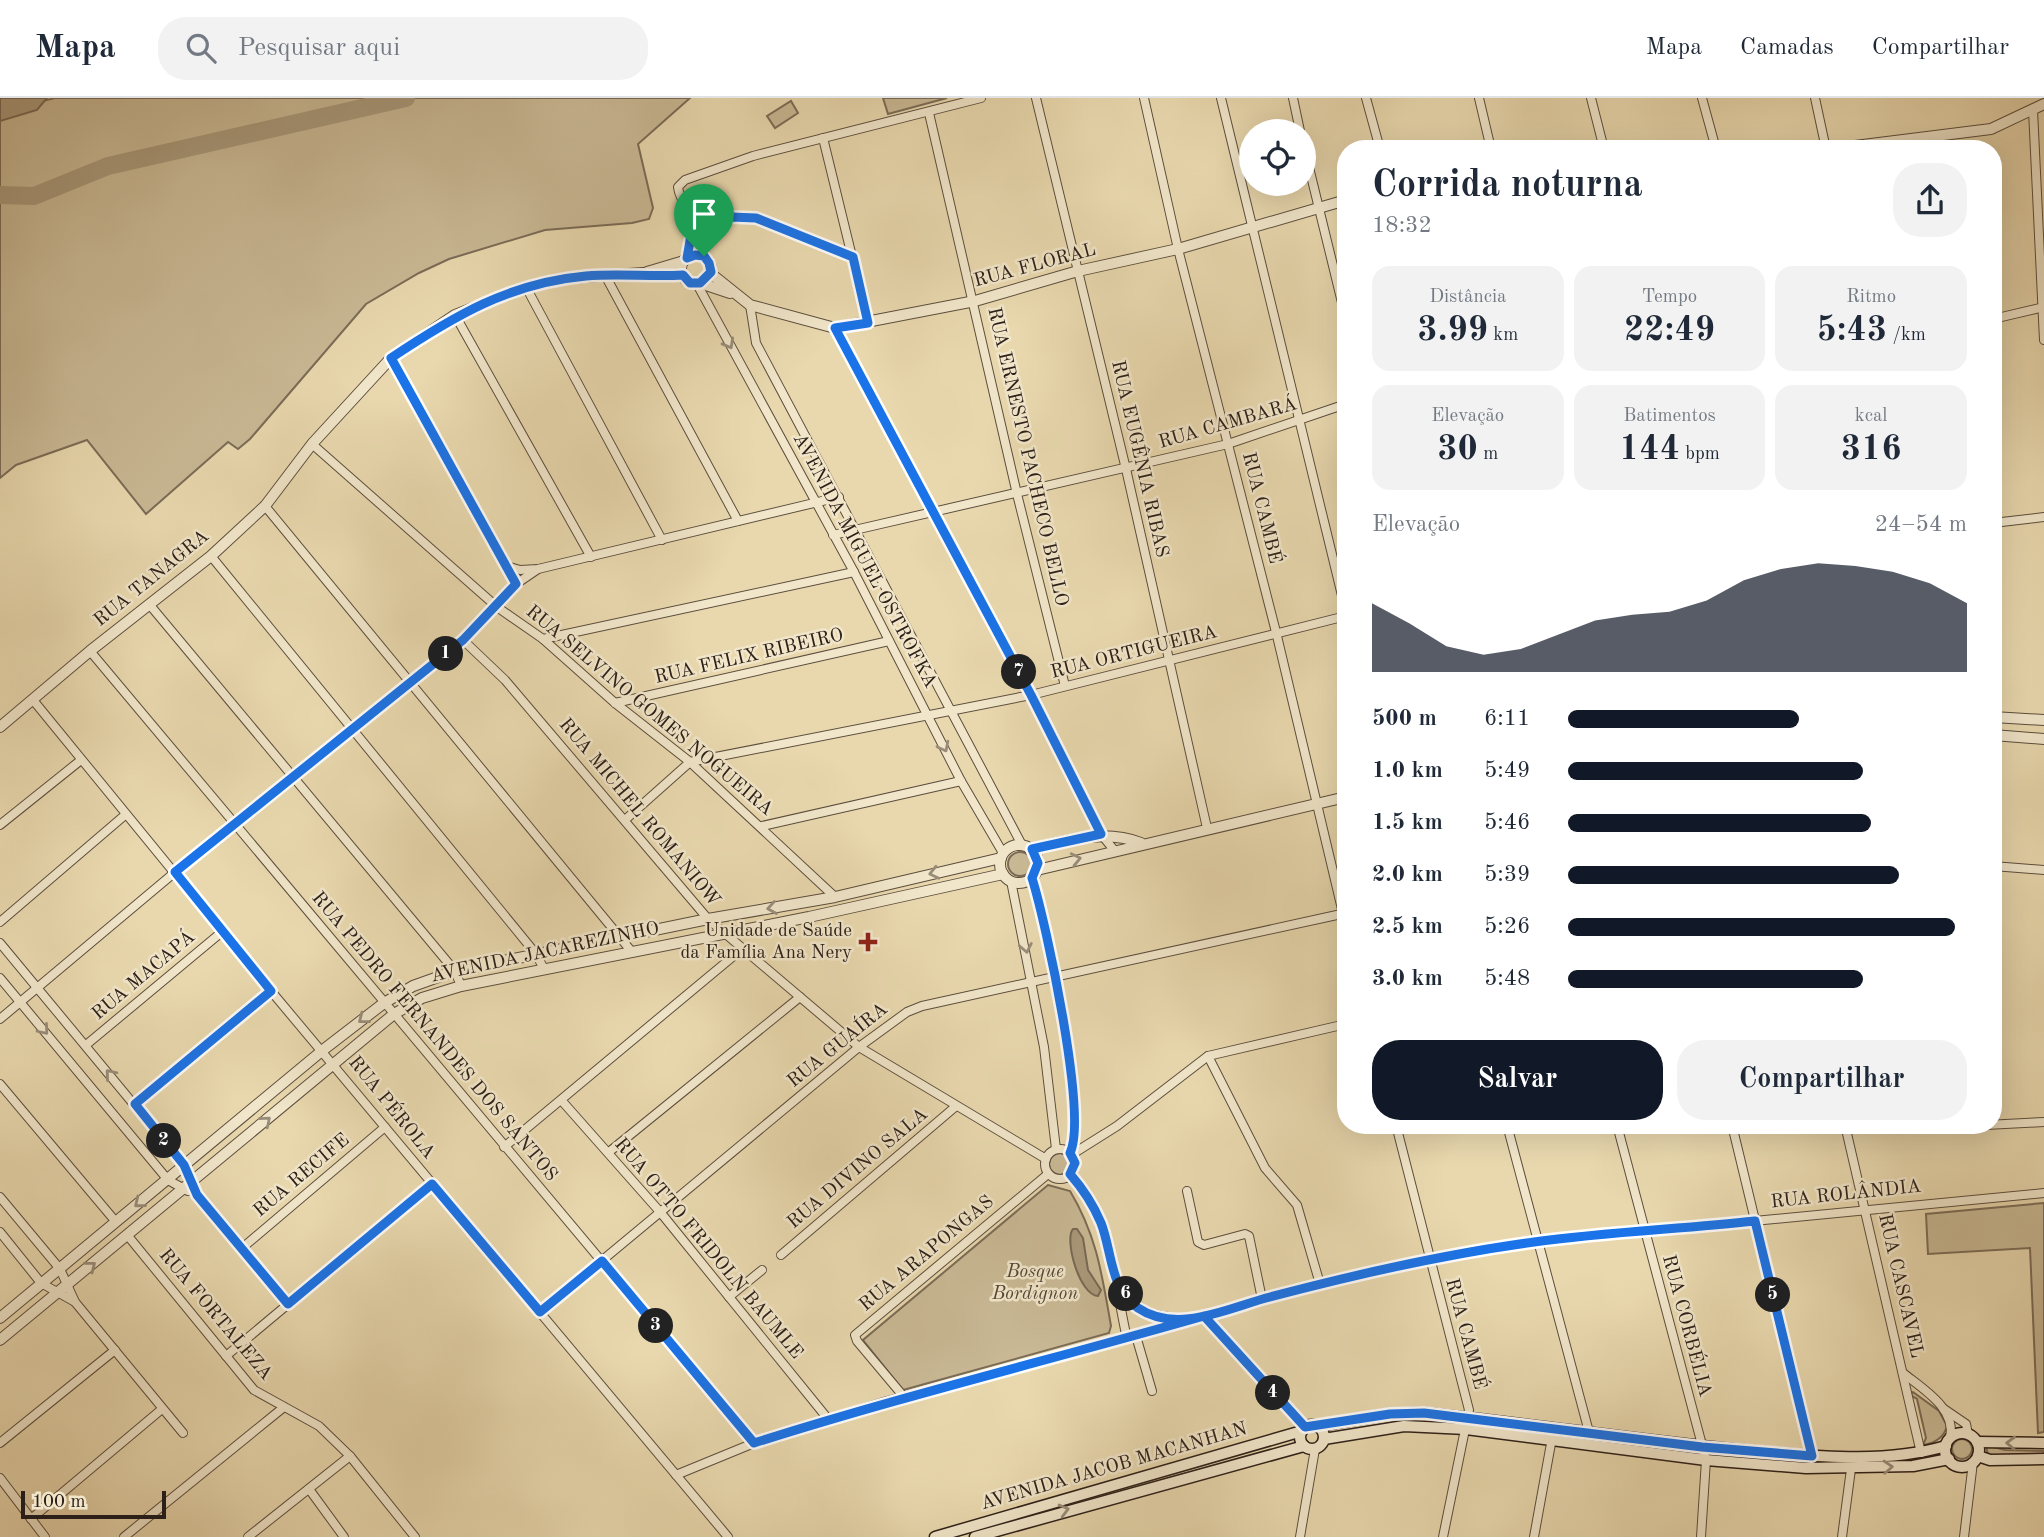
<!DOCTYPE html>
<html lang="pt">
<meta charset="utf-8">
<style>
:root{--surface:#fff;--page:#f2f2f3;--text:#1f2937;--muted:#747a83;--line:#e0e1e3;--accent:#111827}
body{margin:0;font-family:"Old Standard TT",serif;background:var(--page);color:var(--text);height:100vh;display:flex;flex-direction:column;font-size:26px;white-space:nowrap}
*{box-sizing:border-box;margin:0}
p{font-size:23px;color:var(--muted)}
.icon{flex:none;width:38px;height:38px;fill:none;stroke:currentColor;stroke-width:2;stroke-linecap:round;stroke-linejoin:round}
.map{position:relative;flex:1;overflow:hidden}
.details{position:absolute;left:1337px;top:42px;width:665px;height:994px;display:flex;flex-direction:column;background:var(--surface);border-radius:28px;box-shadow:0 7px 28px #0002}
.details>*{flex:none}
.controls{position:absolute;left:1239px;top:21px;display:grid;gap:14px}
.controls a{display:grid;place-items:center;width:77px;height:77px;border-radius:50%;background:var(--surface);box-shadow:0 7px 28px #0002;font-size:35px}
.scale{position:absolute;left:21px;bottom:18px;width:145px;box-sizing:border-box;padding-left:7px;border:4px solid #2d2019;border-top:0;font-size:19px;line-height:24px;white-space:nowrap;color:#2d2019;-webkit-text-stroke:5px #f1e6ca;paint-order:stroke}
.pin{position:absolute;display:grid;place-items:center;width:60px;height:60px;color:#fff;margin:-72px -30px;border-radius:50% 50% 50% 0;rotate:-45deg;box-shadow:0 0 7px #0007}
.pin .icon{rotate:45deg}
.km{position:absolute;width:35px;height:35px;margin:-18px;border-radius:50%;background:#222;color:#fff;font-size:19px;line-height:35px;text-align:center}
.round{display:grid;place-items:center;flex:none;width:74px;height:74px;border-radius:28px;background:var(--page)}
.summary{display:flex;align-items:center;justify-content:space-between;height:119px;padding:0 35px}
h1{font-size:38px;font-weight:800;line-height:52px}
.metrics{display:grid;grid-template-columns:repeat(3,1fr);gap:10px;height:119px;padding:7px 35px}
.metrics div{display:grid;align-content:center;border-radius:18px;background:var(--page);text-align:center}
.metrics b{font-size:35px;font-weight:800}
.metrics small{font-size:19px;font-weight:400}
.metrics p{font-size:19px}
.chart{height:196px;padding:14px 35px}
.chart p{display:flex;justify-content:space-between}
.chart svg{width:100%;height:126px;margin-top:7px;fill:var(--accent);opacity:.7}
.action{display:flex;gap:14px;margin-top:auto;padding:14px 35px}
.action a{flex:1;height:80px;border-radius:28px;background:var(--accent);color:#fff;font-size:28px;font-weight:800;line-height:80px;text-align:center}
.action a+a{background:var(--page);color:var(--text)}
ul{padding:0 35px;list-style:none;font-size:23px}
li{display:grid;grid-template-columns:112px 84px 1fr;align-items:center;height:52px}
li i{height:18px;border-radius:9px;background:var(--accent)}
header{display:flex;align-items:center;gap:42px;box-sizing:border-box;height:98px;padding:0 35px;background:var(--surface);border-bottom:2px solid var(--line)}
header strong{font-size:33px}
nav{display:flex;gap:38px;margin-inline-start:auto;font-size:24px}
.search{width:490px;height:63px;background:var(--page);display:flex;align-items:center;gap:18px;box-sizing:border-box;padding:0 24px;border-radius:28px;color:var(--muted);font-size:26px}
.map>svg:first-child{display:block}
.green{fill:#c9b995;stroke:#7b6c57;stroke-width:2}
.water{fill:#a9997b;stroke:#776954;stroke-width:2}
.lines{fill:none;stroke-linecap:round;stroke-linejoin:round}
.river{stroke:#a9997b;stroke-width:18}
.minor-casing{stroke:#5c4e3e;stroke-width:10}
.tertiary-casing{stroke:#5c4e3e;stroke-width:12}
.secondary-casing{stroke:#2d2019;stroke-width:13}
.minor{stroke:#f1e6ca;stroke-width:8}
.tertiary{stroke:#f1e6ca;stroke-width:10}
.secondary{stroke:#f1e6ca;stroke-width:10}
.oneway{stroke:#998d7a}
.route-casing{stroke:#fff;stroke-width:14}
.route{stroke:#1a73e8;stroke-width:9}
.poi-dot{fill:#8f2418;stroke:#f1e6ca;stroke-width:2.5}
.labels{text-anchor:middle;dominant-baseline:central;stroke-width:5;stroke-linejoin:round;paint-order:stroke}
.street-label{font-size:19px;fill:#2d2019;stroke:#f1e6ca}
.poi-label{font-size:19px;fill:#2d2019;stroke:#f1e6ca;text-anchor:end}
.park-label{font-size:19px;font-style:italic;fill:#544638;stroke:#f1e6ca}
</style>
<header>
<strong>Mapa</strong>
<div class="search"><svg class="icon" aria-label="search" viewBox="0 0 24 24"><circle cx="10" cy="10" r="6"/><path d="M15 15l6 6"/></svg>Pesquisar aqui</div>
<nav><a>Mapa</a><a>Camadas</a><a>Compartilhar</a></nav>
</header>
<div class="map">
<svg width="2044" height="1439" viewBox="0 0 2044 1439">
<rect width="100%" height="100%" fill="#e9d8ae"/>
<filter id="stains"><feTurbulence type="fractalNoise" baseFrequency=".00286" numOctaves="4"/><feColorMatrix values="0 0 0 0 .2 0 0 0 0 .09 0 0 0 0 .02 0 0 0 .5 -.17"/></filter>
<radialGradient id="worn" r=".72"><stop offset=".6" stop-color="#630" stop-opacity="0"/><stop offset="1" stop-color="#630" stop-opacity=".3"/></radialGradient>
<g class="green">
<path d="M55 0H690L638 46 653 110 649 121 632 125 545 132 449 161 419 175 366 206 250 341 238 351 228 344 146 416 87 342 16 367 0 380V13Z"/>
<path d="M883 0H947L888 16Z"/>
<path d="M791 3 798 15 775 30 767 18Z"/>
<circle cx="1020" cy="766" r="12"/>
<circle cx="1060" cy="1066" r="11"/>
<path d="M1048 1087 1070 1093C1097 1138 1102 1177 1111 1228L1109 1235 903 1292 863 1242Z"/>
<path d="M2044 1105V1334L2038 1335 2030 1150 1928 1156 1926 1116Z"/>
<path d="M1913 1294 1939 1313 1947 1328C1944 1340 1935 1345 1923 1347L1926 1340 1917 1301 1910 1297Z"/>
<circle cx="1962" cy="1351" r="10"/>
<path d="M1986 1347 2005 1352 2044 1353V1356L1988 1358Z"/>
<path d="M1938 1354 1941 1361 1852 1366 1801 1365 1709 1355 1847 1363Z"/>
</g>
<g class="water">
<path d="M0 0H47L37 12 0 23Z"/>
<path d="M1073 1131H1077L1083 1140 1088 1172 1101 1192 1098 1198C1079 1197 1064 1141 1073 1131Z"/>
</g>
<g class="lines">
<path class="river" d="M0 97 34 98 108 68 406 0"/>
<g class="minor-casing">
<g id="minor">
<path d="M1036 0 1126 371 1207 730"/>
<path d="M1144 0 1178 151 1277 538 1346 828"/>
<path d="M1221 0 1346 514"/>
<path d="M1293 0 1300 33"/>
<path d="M1366 0 1380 51"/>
<path d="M1479 0 1491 51"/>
<path d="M1591 0 1604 51"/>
<path d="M1702 0 1716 51"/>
<path d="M1815 0 1826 51"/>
<path d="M2033 12 2044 242"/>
<path d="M929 15 1017 396 1065 588"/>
<path d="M823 40 868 224"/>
<path d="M1304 49 1346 221"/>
<path d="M693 126 731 119 756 120 853 159"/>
<path d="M704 158 679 94 678 89 685 82 753 58 981 0"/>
<path d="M687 160 694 130"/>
<path d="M605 177 738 423"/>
<path d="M697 186 854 474 961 683 1003 755"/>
<path d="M526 189 662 442"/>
<path d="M750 207 756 245 1022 747"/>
<path d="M455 217 591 459"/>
<path d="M1993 221 2044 209"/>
<path d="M835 230 1031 597 1101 736 1114 752"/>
<path d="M391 260 516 486"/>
<path d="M312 346 497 509 543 541 615 605 690 664 835 799"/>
<path d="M265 408 632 854"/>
<path d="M1993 425 2044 419"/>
<path d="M833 437 1228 346 1346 306"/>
<path d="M211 458 536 856 544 871"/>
<path d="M506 468 520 472 538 471 839 399"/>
<path d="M149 506 455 873 461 888"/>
<path d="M543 541 854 474"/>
<path d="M463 542 505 582 708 821 859 949 1046 1061"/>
<path d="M90 553 754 1345"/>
<path d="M33 602 271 893 728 1439"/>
<path d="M615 605 889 543"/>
<path d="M626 721 690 664 1031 597 1346 518"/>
<path d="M0 727 81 662"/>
<path d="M762 728 961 683"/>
<path d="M1993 768 2044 772"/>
<path d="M1032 780C1046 825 1088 1018 1070 1055"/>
<path d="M1011 783 1044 949 1056 1051"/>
<path d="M0 824 125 717"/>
<path d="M0 845 184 1067 197 1097 288 1206"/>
<path d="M0 880 168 1082 188 1093"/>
<path d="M0 921 236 723 463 542 516 486 538 471"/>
<path d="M86 947 223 833"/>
<path d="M1208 958 1265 1070 1297 1107 1320 1186"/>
<path d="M0 986 116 1124"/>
<path d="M562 1003 661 1115 828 1321"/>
<path d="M135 1006 271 893"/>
<path d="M1396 1027 1469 1312 1443 1439"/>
<path d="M1507 1027 1589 1334"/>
<path d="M1617 1027 1706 1362 1701 1439"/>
<path d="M1732 1027 1812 1358"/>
<path d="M1845 1027 1921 1355"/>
<path d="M1986 1027 2044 1024"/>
<path d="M504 1049 742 851"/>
<circle cx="1060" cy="1066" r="15"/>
<path d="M609 1054 800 899"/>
<path d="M1071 1057 1117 1028 1208 958 1346 926"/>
<path d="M1070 1077C1111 1123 1114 1182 1127 1241"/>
<path d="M1187 1093 1198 1144 1204 1147 1245 1136 1249 1138 1262 1201"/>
<path d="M0 1099 60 1171 75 1204 183 1335"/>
<path d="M0 1134 41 1185 75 1204"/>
<path d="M128 1138 254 1292 319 1328 350 1358 415 1439"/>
<path d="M241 1151 385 1029"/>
<path d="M781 1157 955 1009"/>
<path d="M1117 1182C1139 1214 1147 1218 1186 1221"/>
<path d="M729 1199 762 1172"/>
<path d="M540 1214 859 949 907 914 922 908 1346 815"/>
<path d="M1204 1218 1305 1329"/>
<path d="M1136 1238 1152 1293"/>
<path d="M226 1258 432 1086"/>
<path d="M1903 1275C1923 1291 1957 1311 1950 1340"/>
<path d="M904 1299 857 1243 855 1237 1048 1076"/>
<path d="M1944 1311 1966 1326 1968 1336"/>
<path d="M0 1345 115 1252"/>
<path d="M676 1377 754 1345 887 1303 1127 1241 1262 1201 1428 1161 1536 1144 2044 1095"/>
<path d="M0 1380 45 1439"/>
<path d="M309 1391 344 1439"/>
<path d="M31 1421 162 1311"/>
<path d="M124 1439 284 1309"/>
<path d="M248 1439 350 1358"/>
<path d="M1300 1439 1315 1351"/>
<path d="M1534 1439 1552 1340"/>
<path d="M1842 1439 1851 1371"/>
<path d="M1964 1439 1973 1364"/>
</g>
</g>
<g class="tertiary-casing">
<g id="tertiary">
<path d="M1831 51 1991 31 2044 6"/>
<circle cx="696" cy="171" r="15"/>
<path d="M647 174 684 163"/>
<path d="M710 175 750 207 835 230 975 203 1078 173 1178 151 1346 102"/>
<path d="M700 185 730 195"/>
<path d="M1993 619 2044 622"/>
<path d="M0 629 90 553 211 458 265 408 312 346 391 260 455 217 526 189 569 180 643 175 683 177"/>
<path d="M1993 637 2044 641"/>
<circle cx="1019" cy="766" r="19"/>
<path d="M1032 751C1069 742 1104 731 1141 745"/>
<path d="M1037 772 1346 699"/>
<path d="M0 1220 323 952 384 905 413 888 455 873 708 821 835 799 1001 760"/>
<path d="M0 1242 394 916 422 900 461 888 809 819 1003 776"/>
</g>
</g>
<g class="secondary-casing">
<g id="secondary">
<circle cx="1312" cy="1339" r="12"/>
<path d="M1317 1328 1390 1316 1424 1315C1533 1326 1642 1343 1751 1353 1814 1358 1884 1366 1946 1348"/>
<circle cx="1962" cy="1352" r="17"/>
<path d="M1324 1341 1404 1328 1466 1331 1706 1362 1806 1370 1913 1368 1949 1361"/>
<path d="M1977 1344 2044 1345"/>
<path d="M1978 1358 1990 1362 2044 1361"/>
<path d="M935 1439 1302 1333"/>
<path d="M975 1439 1304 1348"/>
</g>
</g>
<use href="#minor" class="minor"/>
<use href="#tertiary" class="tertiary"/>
<use href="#secondary" class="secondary"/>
</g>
<defs><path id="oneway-chevron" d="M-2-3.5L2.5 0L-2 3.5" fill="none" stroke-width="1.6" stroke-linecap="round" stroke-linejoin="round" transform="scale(1.75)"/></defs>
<g class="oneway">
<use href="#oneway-chevron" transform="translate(729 246) rotate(61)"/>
<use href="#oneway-chevron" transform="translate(944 649) rotate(63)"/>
<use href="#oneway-chevron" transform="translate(1076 761) rotate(-13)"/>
<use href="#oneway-chevron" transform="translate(934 775) rotate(167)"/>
<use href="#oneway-chevron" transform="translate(772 810) rotate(171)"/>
<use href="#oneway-chevron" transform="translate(1026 850) rotate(79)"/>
<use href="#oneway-chevron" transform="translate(363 921) rotate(142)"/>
<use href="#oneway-chevron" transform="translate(44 932) rotate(50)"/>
<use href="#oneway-chevron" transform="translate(110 976) rotate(-130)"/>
<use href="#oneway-chevron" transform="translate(266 1023) rotate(-40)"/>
<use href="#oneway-chevron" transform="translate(139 1105) rotate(141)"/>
<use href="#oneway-chevron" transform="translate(91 1168) rotate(-38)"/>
<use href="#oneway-chevron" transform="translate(2011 1345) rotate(-178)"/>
<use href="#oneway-chevron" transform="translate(1888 1369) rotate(-3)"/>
<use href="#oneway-chevron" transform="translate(1064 1412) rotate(-15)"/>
</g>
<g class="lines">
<g class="route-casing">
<path id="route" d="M704 158 709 165 711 174 700 185H690L683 177C651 179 618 175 586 178 509 185 454 218 391 260L516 486 463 542 175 774 271 893 135 1006 184 1067 197 1097 288 1206 432 1086 540 1214 602 1163 754 1345C902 1298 1054 1261 1204 1218L1305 1329 1390 1316 1424 1315 1702 1349 1812 1358 1755 1123C1682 1131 1607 1134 1534 1144 1445 1156 1357 1176 1270 1199 1230 1209 1178 1237 1138 1210 1110 1192 1112 1153 1101 1125 1093 1106 1084 1092 1070 1076L1075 1065 1070 1055C1088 1018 1046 825 1032 780L1038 765 1032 751 1101 736 1031 597 835 230 868 225 853 159 756 120 731 119 693 126 687 160 695 157 704 158"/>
</g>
<use href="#route" class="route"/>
</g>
<path class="poi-dot" d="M864.5 833.5h7v7h7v7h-7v7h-7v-7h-7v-7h7z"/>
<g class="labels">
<g class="street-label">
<text transform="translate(1035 168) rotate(-15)">RUA FLORAL</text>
<text transform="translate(1228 326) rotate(-16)">RUA CAMBARÁ</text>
<text transform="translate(1027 359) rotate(77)">RUA ERNESTO PACHECO BELLO</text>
<text transform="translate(1139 361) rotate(77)">RUA EUGÊNIA RIBAS</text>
<text transform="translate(1261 410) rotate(76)">RUA CAMBÉ</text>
<text transform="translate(864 463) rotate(62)">AVENIDA MIGUEL OSTROFKA</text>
<text transform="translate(152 481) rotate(-39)">RUA TANAGRA</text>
<text transform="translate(1134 555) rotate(-14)">RUA ORTIGUEIRA</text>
<text transform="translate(749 559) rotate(-13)">RUA FELIX RIBEIRO</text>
<text transform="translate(649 613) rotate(40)">RUA SELVINO GOMES NOGUEIRA</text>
<text transform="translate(639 715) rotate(50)">RUA MICHEL ROMANIOW</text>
<text transform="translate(545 855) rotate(-12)">AVENIDA JACAREZINHO</text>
<text transform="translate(144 878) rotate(-40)">RUA MACAPÁ</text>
<text transform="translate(434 939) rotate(50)">RUA PEDRO FERNANDES DOS SANTOS</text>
<text transform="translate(838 948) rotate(-39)">RUA GUAÍRA</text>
<text transform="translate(391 1010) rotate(51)">RUA PÉROLA</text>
<text transform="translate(858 1071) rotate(-40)">RUA DIVINO SALA</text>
<text transform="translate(302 1078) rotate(-40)">RUA RECIFE</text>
<text transform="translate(1846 1097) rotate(-6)">RUA ROLÂNDIA</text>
<text transform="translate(708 1151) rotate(50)">RUA OTTO FRIDOLN BAUMLE</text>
<text transform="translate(927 1156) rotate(-40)">RUA ARAPONGAS</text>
<text transform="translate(1900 1188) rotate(77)">RUA CASCAVEL</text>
<text transform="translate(215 1217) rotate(50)">RUA FORTALEZA</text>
<text transform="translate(1686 1228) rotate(75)">RUA CORBÉLIA</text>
<text transform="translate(1465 1236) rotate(75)">RUA CAMBÉ</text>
<text transform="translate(1114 1369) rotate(-16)">AVENIDA JACOB MACANHAN</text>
</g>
<g class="poi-label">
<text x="852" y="833">Unidade de Saúde<tspan x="852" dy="22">da Família Ana Nery</tspan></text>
</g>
<g class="park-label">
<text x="1035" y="1174">Bosque<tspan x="1035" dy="22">Bordignon</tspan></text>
</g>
</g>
<rect width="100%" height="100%" filter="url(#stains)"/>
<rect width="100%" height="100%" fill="url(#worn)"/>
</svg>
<div class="controls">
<a><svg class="icon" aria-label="locate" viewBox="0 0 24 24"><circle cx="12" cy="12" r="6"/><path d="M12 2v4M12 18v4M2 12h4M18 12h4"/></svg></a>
</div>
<div class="scale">100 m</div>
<div class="pin" style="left:704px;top:158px;background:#1e9e55"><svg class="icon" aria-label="arrive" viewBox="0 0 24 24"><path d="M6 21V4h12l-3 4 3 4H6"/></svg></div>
<b class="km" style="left:446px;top:556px">1</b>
<b class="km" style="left:164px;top:1043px">2</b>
<b class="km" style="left:656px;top:1228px">3</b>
<b class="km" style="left:1273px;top:1295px">4</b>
<b class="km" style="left:1773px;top:1197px">5</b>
<b class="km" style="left:1126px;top:1196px">6</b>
<b class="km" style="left:1019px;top:574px">7</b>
<section class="details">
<div class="summary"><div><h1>Corrida noturna</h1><p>18:32</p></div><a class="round"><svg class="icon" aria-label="share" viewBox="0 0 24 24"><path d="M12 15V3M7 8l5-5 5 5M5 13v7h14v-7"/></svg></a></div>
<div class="metrics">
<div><p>Distância</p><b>3.99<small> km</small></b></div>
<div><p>Tempo</p><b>22:49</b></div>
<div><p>Ritmo</p><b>5:43<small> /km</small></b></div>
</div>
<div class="metrics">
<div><p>Elevação</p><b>30<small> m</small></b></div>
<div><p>Batimentos</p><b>144<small> bpm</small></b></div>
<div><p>kcal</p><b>316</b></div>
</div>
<div class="chart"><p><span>Elevação</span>24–54 m</p>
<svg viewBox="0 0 160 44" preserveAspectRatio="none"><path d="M0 44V20L10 27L20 35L30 38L40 36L50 31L60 26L70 24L80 23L90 19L100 12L110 8L120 6L130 7L140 9L150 13L160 20V44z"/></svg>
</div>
<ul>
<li><b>500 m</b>6:11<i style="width:58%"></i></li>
<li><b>1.0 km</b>5:49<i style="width:74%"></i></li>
<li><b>1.5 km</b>5:46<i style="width:76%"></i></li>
<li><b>2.0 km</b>5:39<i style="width:83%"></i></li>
<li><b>2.5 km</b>5:26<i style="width:97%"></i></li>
<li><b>3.0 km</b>5:48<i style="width:74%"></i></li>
</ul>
<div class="action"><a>Salvar</a><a>Compartilhar</a></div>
</section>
</div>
